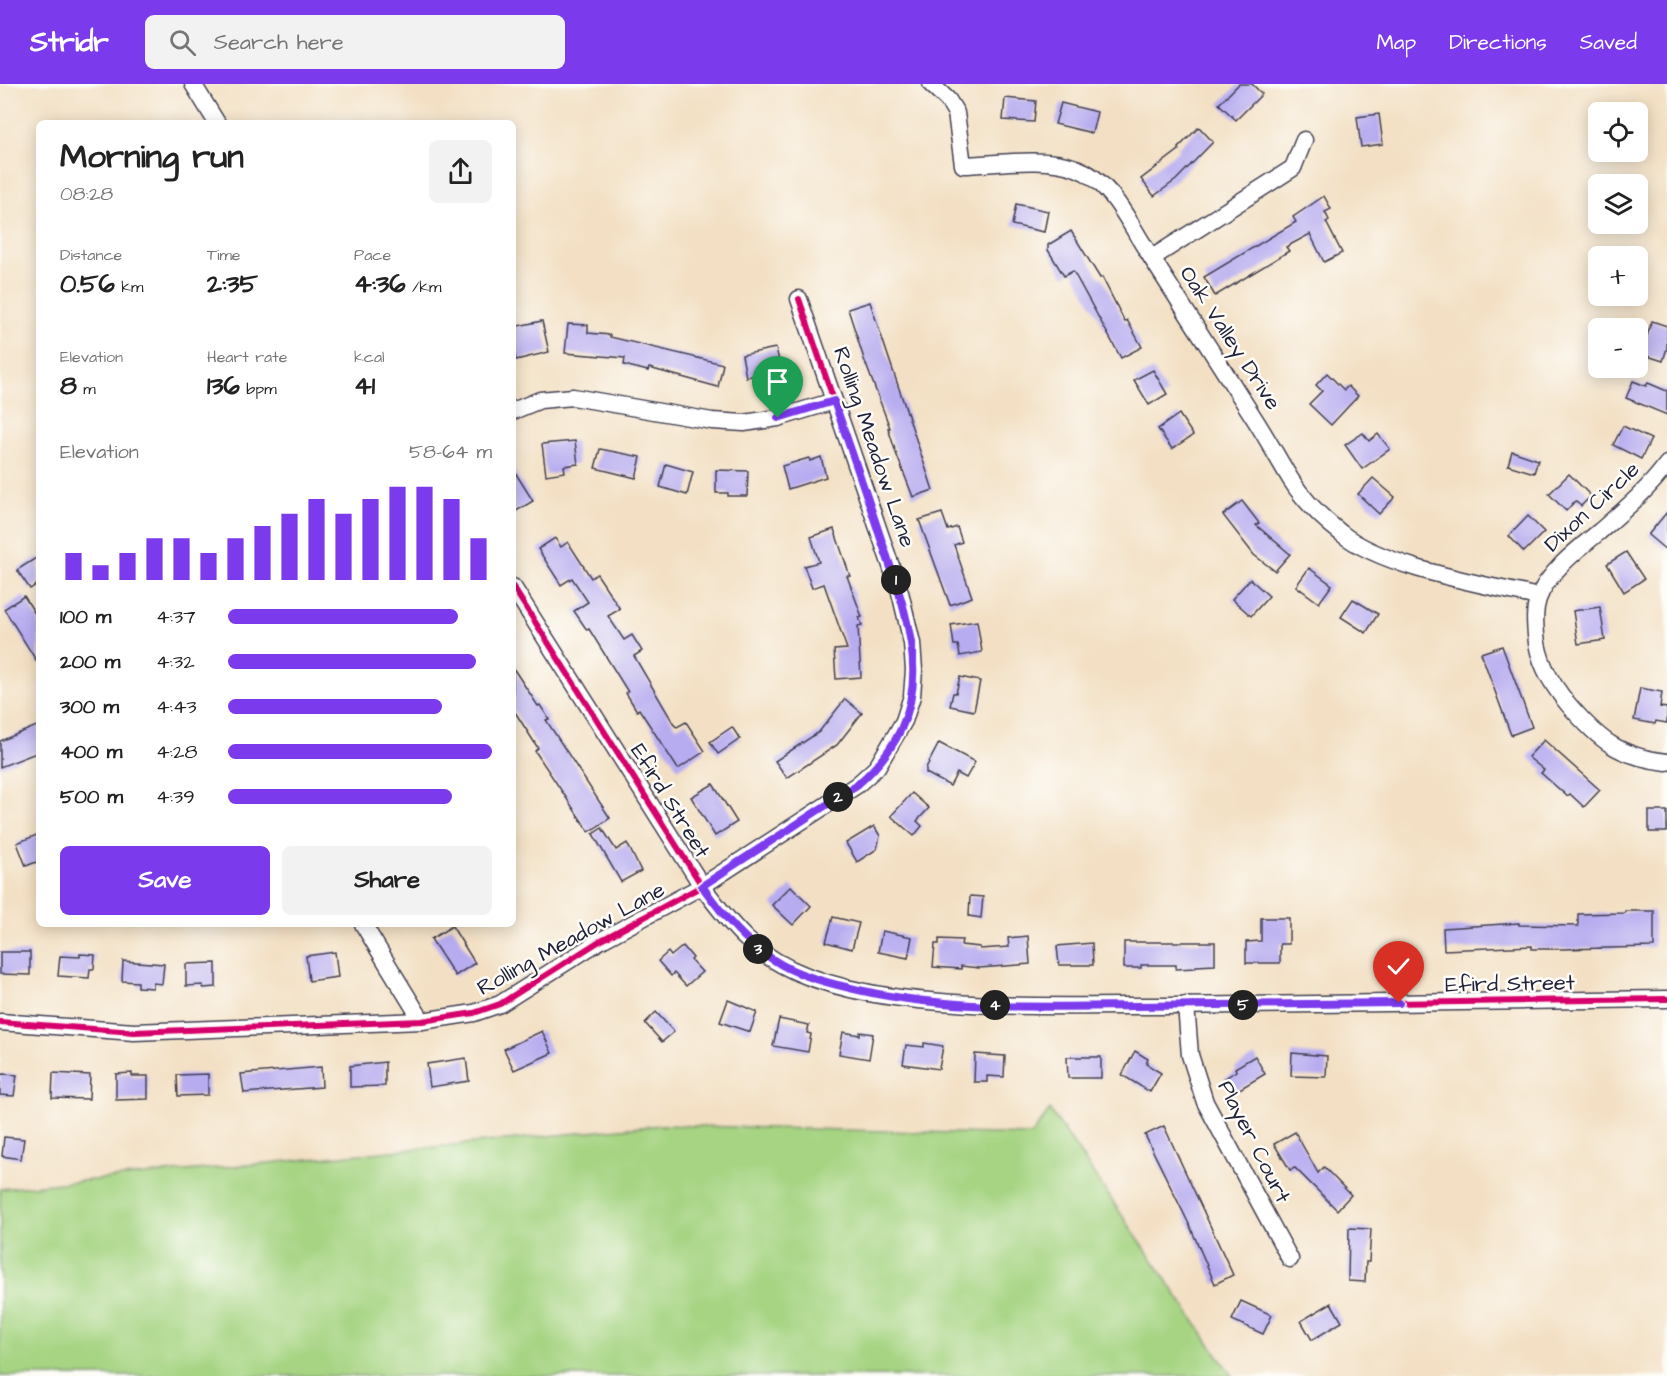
<!DOCTYPE html>
<meta charset="utf-8">
<style>
:root{--surface:#fff;--page:#f2f2f2;--text:#222;--muted:#767676;--accent:#7c3aed}
body{margin:0;font-family:"Architects Daughter",sans-serif;background:var(--page);color:var(--text);height:100vh;display:flex;flex-direction:column;font-size:22px;white-space:nowrap}
*{box-sizing:border-box;margin:0}
p{font-size:20px;color:var(--muted)}
.icon{flex:none;width:33px;height:33px;fill:none;stroke:currentColor;stroke-width:2;stroke-linecap:round;stroke-linejoin:round}
.map{position:relative;flex:1;overflow:hidden}
.sheet{position:absolute;left:36px;top:36px;width:480px;height:807px;display:flex;flex-direction:column;background:var(--surface);border-radius:9px;box-shadow:0 3px 15px #0003}
.sheet>*{flex:none}
.controls{position:absolute;left:1588px;top:18px;display:grid;gap:12px}
.controls a{display:grid;place-items:center;width:60px;height:60px;border-radius:9px;background:var(--surface);box-shadow:0 3px 15px #0003;font-size:30px}
.pin{position:absolute;display:grid;place-items:center;width:51px;height:51px;color:#fff;margin:-62px -26px;border-radius:50% 50% 50% 0;rotate:-45deg;box-shadow:0 0 6px #0007}
.pin .icon{rotate:45deg}
.km{position:absolute;width:30px;height:30px;margin:-15px;border-radius:50%;background:#222;color:#fff;font-size:16px;line-height:30px;text-align:center}
.round{display:grid;place-items:center;flex:none;width:63px;height:63px;border-radius:9px;background:var(--page)}
.headline{display:flex;align-items:center;justify-content:space-between;height:102px;padding:0 24px}
h1{font-size:33px;font-weight:700;line-height:45px}
.stats{display:grid;grid-template-columns:repeat(3,1fr);gap:9px;height:102px;padding:6px 24px}
.stats div{display:grid;align-content:center}
.stats b{font-size:26px;font-weight:700}
.stats small{font-size:16px;font-weight:400}
.stats p{font-size:16px}
.chart{height:168px;padding:12px 24px}
.chart p{display:flex;justify-content:space-between}
.chart svg{width:100%;height:108px;margin-top:6px;stroke:var(--accent);stroke-width:6}
.primary-button{display:flex;gap:12px;margin-top:auto;padding:12px 24px}
.primary-button a{flex:1;height:69px;border-radius:9px;background:var(--accent);color:#fff;font-size:24px;font-weight:700;line-height:69px;text-align:center}
.primary-button a+a{background:var(--page);color:var(--text)}
ul{padding:0 24px;list-style:none;font-size:20px}
li{display:grid;grid-template-columns:96px 72px 1fr;align-items:center;height:45px}
li i{height:15px;border-radius:8px;background:var(--accent)}
header{display:flex;align-items:center;gap:36px;box-sizing:border-box;height:84px;padding:0 30px;background:var(--accent);color:#fff}
header strong{font-size:28px}
nav{display:flex;gap:33px;margin-inline-start:auto;font-size:21px}
.search{width:420px;height:54px;background:var(--page);display:flex;align-items:center;gap:15px;box-sizing:border-box;padding:0 21px;border-radius:9px;color:var(--muted);font-size:22px}
.map>svg:first-child{display:block}
.green{fill:#a6d482;stroke:#647b5e;stroke-width:1.5}
.building{fill:#b7acf0}
.lines{fill:none;stroke-linecap:round;stroke-linejoin:round}
.street-casing{stroke:#413e50;stroke-width:19}
.street{stroke:#fff;stroke-width:16}
.cycleway-casing{stroke:#fdfcf7;stroke-width:10}
.cycleway{stroke:#d6006c;stroke-width:6}
.route-casing{stroke:#fff;stroke-width:12}
.route{stroke:#7c3aed;stroke-width:8}
.labels{text-anchor:middle;dominant-baseline:central;stroke-width:5;stroke-linejoin:round;paint-order:stroke}
.street-label{font-size:22px;fill:#22223b;stroke:#fdfcf7}
</style>
<header>
<strong>Stridr</strong>
<div class="search"><svg class="icon" aria-label="search" viewBox="0 0 24 24"><circle cx="10" cy="10" r="6"/><path d="M15 15l6 6"/></svg>Search here</div>
<nav><a>Map</a><a>Directions</a><a>Saved</a></nav>
</header>
<div class="map">
<svg width="1667" height="1292" viewBox="0 0 1667 1292">
<rect width="100%" height="100%" fill="#fdfcf7"/>
<filter id="ink" filterUnits="userSpaceOnUse"><feTurbulence type="fractalNoise" baseFrequency=".0167" numOctaves="2"/><feDisplacementMap in="SourceGraphic" scale="12" xChannelSelector="R" yChannelSelector="G"/><feConvolveMatrix kernelMatrix="1 2 1 2 8 2 1 2 1" color-interpolation-filters="sRGB"/></filter>
<filter id="wash" filterUnits="userSpaceOnUse"><feTurbulence type="fractalNoise" baseFrequency=".008" numOctaves="4" result="noise"/><feDisplacementMap in="SourceGraphic" scale="24" xChannelSelector="R" yChannelSelector="G"/><feGaussianBlur stdDeviation="1.35" result="paint"/><feColorMatrix in="noise" values="0 0 0 0 0 0 0 0 0 0 0 0 0 0 0 0 0 1.4 0 .05"/><feComposite in="paint" operator="in"/></filter>
<g filter="url(#wash)">
<rect width="100%" height="100%" fill="#f3e0c4"/>
<path class="green" d="M1050 1026 1232 1292H0V1105L661 1041 1031 1051Z"/>
<g id="blocks">
<g class="building">
<path d="M1239 0H1252L1262 10 1236 36 1219 20Z"/>
<path d="M1005 14 1036 17 1034 38 1003 36Z"/>
<path d="M1061 19 1097 28 1092 49 1055 40Z"/>
<path d="M1379 30 1383 60 1361 63 1357 33Z"/>
<path d="M1199 43 1213 58 1176 96 1154 112 1141 95 1179 66 1178 64Z"/>
<path d="M1324 112 1331 125 1325 128 1329 136 1326 138 1342 169 1324 178 1310 150 1286 163 1289 167 1215 212 1204 193 1296 138 1293 133Z"/>
<path d="M1016 120 1048 127 1044 148 1012 141Z"/>
<path d="M1071 147 1100 194 1102 193 1125 238 1127 236 1142 263 1121 274 1073 187 1064 192 1048 166V161Z"/>
<path d="M870 218 933 406 913 413 896 369 888 344H890L864 275 848 225Z"/>
<path d="M542 237 549 268 516 276 513 264V243Z"/>
<path d="M1652 237 1667 242V264L1663 277 1641 270Z"/>
<path d="M568 240 588 241V249L610 251V253L723 280 718 303 649 284 648 287 624 281 625 274 565 269Z"/>
<path d="M776 264 781 286 746 293 742 271Z"/>
<path d="M1153 286 1167 310 1149 321 1134 296Z"/>
<path d="M1327 289 1344 306 1348 302 1358 312 1331 341 1309 320 1322 307 1316 301Z"/>
<path d="M1633 297 1646 302 1648 299 1667 307V331L1626 314Z"/>
<path d="M1179 330 1193 351 1172 365 1158 345Z"/>
<path d="M1623 342 1651 355 1641 375 1613 361Z"/>
<path d="M1363 349 1369 357 1378 350 1390 365 1362 385 1345 361Z"/>
<path d="M575 357 578 380 564 382 565 388 546 391 542 360Z"/>
<path d="M600 365 641 373 636 394 595 384Z"/>
<path d="M1512 367 1538 376 1534 389 1508 381Z"/>
<path d="M821 373 826 393 788 405 782 382 809 374 810 377Z"/>
<path d="M666 380 693 388 687 411 660 403Z"/>
<path d="M513 385 533 417 513 429Z"/>
<path d="M716 386 748 387 747 412H728V409H716Z"/>
<path d="M1569 390 1591 412 1581 422 1575 417 1566 427 1549 410Z"/>
<path d="M1373 394 1395 413 1379 430 1358 410Z"/>
<path d="M1242 417 1259 439 1256 441 1290 470 1275 487 1254 471 1223 431Z"/>
<path d="M1667 428V467L1648 451Z"/>
<path d="M942 429 948 446 957 443 962 458 954 461 972 513 950 521 919 436Z"/>
<path d="M1528 432 1544 448 1524 468 1509 452Z"/>
<path d="M834 445 850 492H847L862 533 859 534 862 541 858 542 861 593 836 595 834 566 847 565 824 500 812 504 804 482 819 478 811 453Z"/>
<path d="M555 454 561 463 568 458 591 494 597 490 620 525 608 532 624 556 632 551 642 567 634 572 675 642 677 643 686 638 705 667 678 685 639 625 637 627 626 609 628 608 589 545 587 546 574 527 588 518 572 494 561 501 538 465Z"/>
<path d="M1626 468 1644 495 1624 508 1607 480Z"/>
<path d="M39 472V499L30 505 17 486Z"/>
<path d="M1309 484 1332 501 1319 519 1296 502Z"/>
<path d="M1250 495 1269 512 1251 532 1232 515Z"/>
<path d="M24 512 39 536V581L4 525Z"/>
<path d="M1353 515 1378 530 1366 549 1341 533Z"/>
<path d="M1600 523 1605 556 1578 560 1573 527Z"/>
<path d="M977 537 982 568 960 572 958 561H954L951 541Z"/>
<path d="M1502 562 1532 643 1511 651 1481 569Z"/>
<path d="M513 584 538 622 540 621 549 635 546 636 610 734 589 748 535 667 538 664 513 625Z"/>
<path d="M960 593 980 597 974 627 950 622 953 609H956Z"/>
<path d="M1640 604 1662 608 1660 623 1667 624V639L1656 637 1655 640 1634 636Z"/>
<path d="M845 615 862 629 837 661 787 694 775 677 819 648Z"/>
<path d="M39 641V668L0 683V657Z"/>
<path d="M732 643 740 655 718 670 710 658Z"/>
<path d="M1544 656 1600 706 1584 723 1570 710 1567 712 1541 689 1544 686 1528 673Z"/>
<path d="M939 659 975 678 966 694 957 689 950 702 926 689V684Z"/>
<path d="M713 700 737 738 715 752 691 713Z"/>
<path d="M912 709 929 724 917 737 922 742 914 752 891 732Z"/>
<rect x="1649" y="727" width="18" height="21"/>
<path d="M874 742 880 752 877 765 857 778 846 759Z"/>
<path d="M602 744 616 766 627 759 641 787 621 798 593 750Z"/>
<path d="M39 750V777L26 782 17 759Z"/>
<path d="M791 802 811 822 793 841 772 821Z"/>
<path d="M970 812 983 813 981 834 969 832Z"/>
<path d="M1625 827H1654V863L1562 865H1532V862L1444 866 1443 844 1519 839V841L1578 842V830L1625 829Z"/>
<path d="M833 833 859 839 852 865 826 858Z"/>
<path d="M1261 834H1289V860H1280V879H1246V858L1261 857Z"/>
<path d="M452 842 475 879 455 892 431 855Z"/>
<path d="M882 847 912 853 908 874 878 868Z"/>
<path d="M1028 852 1030 880 979 884 961 882V885L933 883 935 860H939V855L962 856 961 861 980 863V865L1009 863 1008 854Z"/>
<path d="M1124 858H1215V881L1196 882 1195 884 1176 885V881H1141V884H1124Z"/>
<path d="M1092 859 1093 881H1059L1057 862Z"/>
<path d="M683 862 693 874 691 876 702 888 686 902 674 889 671 892 658 877 668 868 671 872Z"/>
<path d="M0 868H30V891L0 890Z"/>
<path d="M335 868 338 893 309 897 306 872Z"/>
<path d="M80 870 95 871 94 885H90L89 894 58 892 60 872 80 873Z"/>
<path d="M123 877 164 880 162 900 153 899V904L138 903V898L122 897Z"/>
<path d="M216 879V903L203 904V901L186 902V880Z"/>
<path d="M728 916 757 928 750 948 720 938Z"/>
<path d="M656 928 674 948 662 958 645 939Z"/>
<path d="M779 935 809 941 807 949 811 950 808 968 773 962Z"/>
<path d="M542 947 552 969 514 986 504 965Z"/>
<path d="M843 948 860 951V948L873 950 869 975 839 970Z"/>
<path d="M924 959 943 962 939 985 903 980 906 961 924 963Z"/>
<path d="M1135 967 1148 975 1146 980 1161 989 1150 1008 1122 991Z"/>
<path d="M1292 969 1327 972 1326 993 1291 992Z"/>
<path d="M975 970 1005 972 1004 993 987 992V998H974Z"/>
<path d="M1255 972 1265 990 1233 1009 1224 995 1236 987 1235 984Z"/>
<path d="M1067 973H1101V994H1068Z"/>
<path d="M466 974 469 997 430 1003 427 980Z"/>
<path d="M385 978V1002L350 1003V982Z"/>
<path d="M321 983 322 1003 244 1009 241 990Z"/>
<path d="M53 989 90 991 89 1015 52 1014Z"/>
<path d="M132 989V992H148V1015L116 1016V990Z"/>
<path d="M3 990 17 991 14 1012 0 1011V991Z"/>
<path d="M208 990V1011L178 1012 177 991Z"/>
<path d="M1164 1042 1233 1191 1215 1200 1189 1140 1145 1051Z"/>
<path d="M1295 1048 1318 1089 1324 1083 1351 1111 1337 1126 1295 1084 1290 1086 1274 1060Z"/>
<path d="M4 1053 24 1055 21 1075 2 1072Z"/>
<path d="M1349 1144 1371 1145 1369 1178H1366L1365 1198 1348 1197Z"/>
<path d="M1241 1217 1272 1231 1263 1250 1232 1236Z"/>
<path d="M1331 1219 1342 1238 1312 1256 1301 1237Z"/>
</g>
</g>
</g>
<g filter="url(#ink)">
<use href="#blocks" fill-opacity="0" stroke="#413e50" stroke-width="1.5"/>
<g class="lines">
<g class="street-casing">
<g id="street">
<path d="M193 0 217 39"/>
<path d="M931 0 948 16 956 29 963 81C997 80 1045 72 1076 84 1110 96 1128 137 1146 165 1182 221 1218 277 1254 334 1267 354 1278 375 1291 396 1303 415 1323 435 1341 449 1384 484 1483 500 1538 513"/>
<path d="M1152 174 1293 84 1304 56"/>
<path d="M513 327 540 316 573 313 712 337 744 339 778 334 834 317"/>
<path d="M1667 380C1648 406 1623 427 1599 448 1578 465 1547 489 1538 515 1534 527 1535 539 1536 551 1538 577 1552 601 1568 620 1599 656 1619 673 1667 678"/>
<path d="M513 503 702 802C733 844 756 873 807 892 866 914 929 918 991 921 1051 923 1112 922 1172 922 1337 920 1502 918 1667 915"/>
<path d="M363 840 422 937"/>
<path d="M1186 921 1190 971 1205 1018 1290 1175"/>
<path d="M0 938 134 948 422 937 474 929 500 920 598 858 702 802 857 701 877 683 904 637 912 612 914 586 912 559 900 508 799 215"/>
</g>
</g>
<use href="#street" class="street"/>
<g class="cycleway-casing">
<g id="cycleway">
<path d="M513 503 702 802C733 844 756 873 807 892 866 914 929 918 991 921 1051 923 1112 922 1172 922 1337 920 1502 918 1667 915"/>
<path d="M0 938 134 948 422 937 474 929 500 920 598 858 702 802 857 701 877 683 904 637 912 612 914 586 912 559 900 508 799 215"/>
</g>
</g>
<use href="#cycleway" class="cycleway"/>
</g>
</g>
<g class="lines" filter="url(#ink)">
<g class="route-casing">
<path id="route" d="M778 334 834 317C850 363 866 409 881 455 913 547 943 626 857 701L702 802C725 834 747 861 782 881 802 892 824 898 846 903 940 927 1039 923 1135 922 1223 921 1311 920 1399 919"/>
</g>
<use href="#route" class="route"/>
</g>
<g class="labels">
<g class="street-label">
<text transform="translate(1230 254) rotate(57)">Oak Valley Drive</text>
<text transform="translate(874 363) rotate(71)">Rolling Meadow Lane</text>
<text transform="translate(1592 423) rotate(-43)">Dixon Circle</text>
<text transform="translate(670 717) rotate(58)">Efird Street</text>
<text transform="translate(571 855) rotate(-29)">Rolling Meadow Lane</text>
<text transform="translate(1510 900) rotate(-1)">Efird Street</text>
<text transform="translate(1254 1058) rotate(63)">Player Court</text>
</g>
</g>
</svg>
<div class="controls">
<a><svg class="icon" aria-label="locate" viewBox="0 0 24 24"><circle cx="12" cy="12" r="6"/><path d="M12 2v4M12 18v4M2 12h4M18 12h4"/></svg></a>
<a><svg class="icon" aria-label="layers" viewBox="0 0 24 24"><path d="M12 4l9 5-9 5-9-5zM3 14l9 5 9-5"/></svg></a>
<a>+</a>
<a>−</a>
</div>
<div class="pin" style="left:778px;top:334px;background:#1e9e55"><svg class="icon" aria-label="arrive" viewBox="0 0 24 24"><path d="M6 21V4h12l-3 4 3 4H6"/></svg></div>
<div class="pin" style="left:1399px;top:919px;background:#d93025"><svg class="icon" aria-label="check" viewBox="0 0 24 24"><path d="M5 12l5 5 9-10"/></svg></div>
<b class="km" style="left:896px;top:496px">1</b>
<b class="km" style="left:838px;top:713px">2</b>
<b class="km" style="left:758px;top:865px">3</b>
<b class="km" style="left:995px;top:921px">4</b>
<b class="km" style="left:1243px;top:921px">5</b>
<section class="sheet">
<div class="headline"><div><h1>Morning run</h1><p>08:28</p></div><a class="round"><svg class="icon" aria-label="share" viewBox="0 0 24 24"><path d="M12 15V3M7 8l5-5 5 5M5 13v7h14v-7"/></svg></a></div>
<div class="stats">
<div><p>Distance</p><b>0.56<small> km</small></b></div>
<div><p>Time</p><b>2:35</b></div>
<div><p>Pace</p><b>4:36<small> /km</small></b></div>
</div>
<div class="stats">
<div><p>Elevation</p><b>8<small> m</small></b></div>
<div><p>Heart rate</p><b>136<small> bpm</small></b></div>
<div><p>kcal</p><b>41</b></div>
</div>
<div class="chart"><p><span>Elevation</span>58–64 m</p>
<svg viewBox="0 0 160 44" preserveAspectRatio="none"><path d="M5 44V33M15 44V38M25 44V33M35 44V27M45 44V27M55 44V33M65 44V27M75 44V22M85 44V17M95 44V11M105 44V17M115 44V11M125 44V6M135 44V6M145 44V11M155 44V27"/></svg>
</div>
<ul>
<li><b>100 m</b>4:37<i style="width:87%"></i></li>
<li><b>200 m</b>4:32<i style="width:94%"></i></li>
<li><b>300 m</b>4:43<i style="width:81%"></i></li>
<li><b>400 m</b>4:28<i style="width:100%"></i></li>
<li><b>500 m</b>4:39<i style="width:85%"></i></li>
</ul>
<div class="primary-button"><a>Save</a><a>Share</a></div>
</section>
</div>
